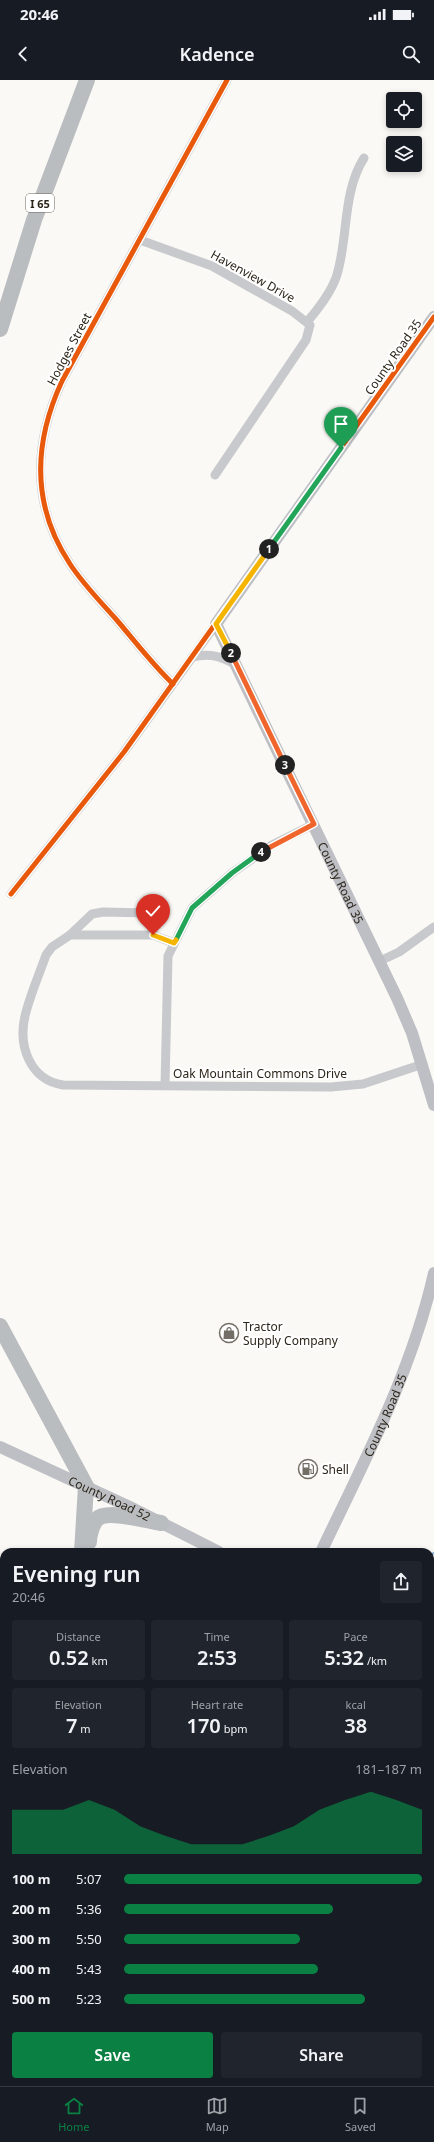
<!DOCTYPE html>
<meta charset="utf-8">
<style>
:root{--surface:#171b24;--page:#20242c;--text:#f1f3f6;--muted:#9ea1a6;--line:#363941;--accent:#0b8043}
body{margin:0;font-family:"Noto Sans",sans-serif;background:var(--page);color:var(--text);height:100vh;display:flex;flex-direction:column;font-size:15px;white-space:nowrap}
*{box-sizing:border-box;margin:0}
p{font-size:13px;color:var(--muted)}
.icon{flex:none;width:22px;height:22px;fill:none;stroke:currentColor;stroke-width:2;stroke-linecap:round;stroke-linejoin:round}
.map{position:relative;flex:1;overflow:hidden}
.drawer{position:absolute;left:0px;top:1468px;width:434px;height:538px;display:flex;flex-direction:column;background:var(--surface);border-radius:12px 12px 0 0;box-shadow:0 2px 6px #0003}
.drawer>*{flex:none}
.tools{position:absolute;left:386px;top:12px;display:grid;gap:8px}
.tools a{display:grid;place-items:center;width:36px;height:36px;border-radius:4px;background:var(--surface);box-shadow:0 2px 6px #0003;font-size:20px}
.pin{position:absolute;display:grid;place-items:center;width:34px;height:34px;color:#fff;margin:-41px -17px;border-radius:50% 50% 50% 0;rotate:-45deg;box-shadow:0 0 4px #0007}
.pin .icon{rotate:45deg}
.km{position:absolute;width:20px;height:20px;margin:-10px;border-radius:50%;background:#222;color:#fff;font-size:11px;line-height:20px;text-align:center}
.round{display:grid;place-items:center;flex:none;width:42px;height:42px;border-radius:4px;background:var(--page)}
.summary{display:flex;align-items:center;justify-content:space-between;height:68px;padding:0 12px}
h1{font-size:22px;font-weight:600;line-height:30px}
.stats{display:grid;grid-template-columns:repeat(3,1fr);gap:6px;height:68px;padding:4px 12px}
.stats div{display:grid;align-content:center;border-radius:4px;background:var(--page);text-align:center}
.stats b{font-size:20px;font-weight:600}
.stats small{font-size:11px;font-weight:400}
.stats p{font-size:11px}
.chart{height:112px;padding:8px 12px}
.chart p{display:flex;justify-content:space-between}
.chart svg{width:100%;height:72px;margin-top:4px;fill:var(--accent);opacity:.7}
.primary-button{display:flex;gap:8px;margin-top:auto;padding:8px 12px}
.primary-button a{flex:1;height:46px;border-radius:4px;background:var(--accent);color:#fff;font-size:16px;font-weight:600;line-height:46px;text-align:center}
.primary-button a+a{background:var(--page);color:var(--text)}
ul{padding:0 12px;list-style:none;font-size:13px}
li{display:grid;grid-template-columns:64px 48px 1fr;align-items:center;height:30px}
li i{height:10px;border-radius:5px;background:var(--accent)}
.status{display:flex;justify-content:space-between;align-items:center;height:28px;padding:0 20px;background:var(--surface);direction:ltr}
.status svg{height:11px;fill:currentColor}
header{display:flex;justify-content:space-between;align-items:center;height:52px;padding:0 12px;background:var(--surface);font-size:18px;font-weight:600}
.menu{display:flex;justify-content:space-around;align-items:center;height:56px;border-top:1px solid var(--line);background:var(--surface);font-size:11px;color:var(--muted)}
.menu a{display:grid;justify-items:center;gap:2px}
.menu .active{color:var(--accent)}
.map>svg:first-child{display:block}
.industrial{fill:#f8eee5}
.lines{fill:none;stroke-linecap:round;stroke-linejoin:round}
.stream{stroke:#96bbdf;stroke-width:2.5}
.street{stroke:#c7c9cc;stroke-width:9}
.secondary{stroke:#bdbfc4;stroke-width:12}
.highway{stroke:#babdc0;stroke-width:16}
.cycleway-casing{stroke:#fff;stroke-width:8}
.cycleway{stroke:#e8590c;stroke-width:5}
.split-1-casing{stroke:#fff;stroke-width:8}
.split-2-casing{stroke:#fff;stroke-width:8}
.split-3-casing{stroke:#fff;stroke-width:8}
.split-4-casing{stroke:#fff;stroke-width:8}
.split-5-casing{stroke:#fff;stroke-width:8}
.split-6-casing{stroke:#fff;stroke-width:8}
.split-1{stroke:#22a559;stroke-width:5}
.split-2{stroke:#f5b400;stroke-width:5}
.split-3{stroke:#f0652b;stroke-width:5}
.split-4{stroke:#f0652b;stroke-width:5}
.split-5{stroke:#22a559;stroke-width:5}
.split-6{stroke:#f5b400;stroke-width:5}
.labels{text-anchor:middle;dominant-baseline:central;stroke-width:4;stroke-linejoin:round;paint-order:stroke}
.shield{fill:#fff;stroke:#6b665e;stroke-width:1}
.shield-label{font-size:11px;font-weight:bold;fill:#2c2519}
.street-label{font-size:12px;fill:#2c2519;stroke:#fff}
.poi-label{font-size:12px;fill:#2c2519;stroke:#fff;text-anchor:start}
</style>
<div class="status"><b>20:46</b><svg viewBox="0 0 49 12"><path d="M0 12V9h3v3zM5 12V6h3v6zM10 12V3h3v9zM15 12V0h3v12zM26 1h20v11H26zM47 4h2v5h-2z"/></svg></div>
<header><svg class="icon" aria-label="back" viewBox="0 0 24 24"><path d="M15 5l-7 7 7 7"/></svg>Kadence<svg class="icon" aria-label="search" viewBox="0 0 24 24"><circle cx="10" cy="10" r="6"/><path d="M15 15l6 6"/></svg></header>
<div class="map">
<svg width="434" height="2006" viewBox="0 0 434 2006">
<rect width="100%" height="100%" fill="#fbf9f5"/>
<rect class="industrial" x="91" y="2002" width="310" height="4"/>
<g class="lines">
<path class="stream" d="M430 1475 434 1473"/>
<g class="street">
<path d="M140 160 212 186 292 231 310 245 306 260 215 395"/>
<path d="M307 242C319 228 334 209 338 191 348 154 343 111 364 78"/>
<path d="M192 577C210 573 221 576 236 585"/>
<path d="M173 604C152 584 134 560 115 538 99 520 83 504 70 484 31 425 33 364 62 301L227 0"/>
<path d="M11 814 124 672 216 544"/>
<path d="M70 855 92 834 103 832 149 833 152 834 153 855"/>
<path d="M174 863 153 855H70L52 867 46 875C39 895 30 915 25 936 18 966 30 1000 63 1005L331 1007 363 1004 423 984"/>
<path d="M380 881 399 872 434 847"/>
<path d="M165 1005 168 876 192 828 232 793 272 765 314 744"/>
<path d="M213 2006V2002"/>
</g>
<g class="secondary">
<path id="s1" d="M434 237 216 544 397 918 412 953 434 1025"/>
<path id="s2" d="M0 1367 134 1429 219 1472"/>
<path id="s3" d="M321 1472C364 1382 412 1291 434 1193"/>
<path d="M430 1574 434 1576"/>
</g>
<g class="highway">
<path d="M0 249 34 140 87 0"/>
<path d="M0 1246 86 1406 82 1472"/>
<path d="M89 1462C89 1456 92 1444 97 1439 107 1429 147 1441 161 1443"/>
<path d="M0 1679 4 1714"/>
<path d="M0 1970 3 2006"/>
<path d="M32 2002V2006"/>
<path d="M55 2006V2002"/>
</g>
<g class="cycleway-casing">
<g id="cycleway">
<path d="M173 604C152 584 134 560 115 538 99 520 83 504 70 484 31 425 33 364 62 301L227 0"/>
<path d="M11 814 124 672 434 237"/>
</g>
</g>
<use href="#cycleway" class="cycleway"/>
</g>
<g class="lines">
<g class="split-1-casing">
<path id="split-1" d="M269 469 341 368"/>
</g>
<g class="split-2-casing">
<path id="split-2" d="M231 573 216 544 269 469"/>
</g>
<g class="split-3-casing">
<path id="split-3" d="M231 573 285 685"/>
</g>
<g class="split-4-casing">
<path id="split-4" d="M261 772 314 744 285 685"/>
</g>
<g class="split-5-casing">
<path id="split-5" d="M176 860 192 828 232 793 261 772"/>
</g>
<g class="split-6-casing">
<path id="split-6" d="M153 855 174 863 176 860"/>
</g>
<use href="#split-1" class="split-1"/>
<use href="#split-2" class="split-2"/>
<use href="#split-3" class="split-3"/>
<use href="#split-4" class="split-4"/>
<use href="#split-5" class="split-5"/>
<use href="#split-6" class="split-6"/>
</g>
<defs>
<g id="shop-ring" transform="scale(1)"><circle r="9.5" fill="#fff" stroke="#746f66" stroke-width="1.5"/><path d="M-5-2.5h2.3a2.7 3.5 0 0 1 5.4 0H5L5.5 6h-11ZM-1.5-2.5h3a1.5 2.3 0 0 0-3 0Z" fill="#746f66"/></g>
<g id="fuel-ring" transform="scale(1)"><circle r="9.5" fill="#fff" stroke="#746f66" stroke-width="1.5"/><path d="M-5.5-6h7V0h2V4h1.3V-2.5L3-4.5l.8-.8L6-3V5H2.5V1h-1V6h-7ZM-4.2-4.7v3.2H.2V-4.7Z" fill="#746f66"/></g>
</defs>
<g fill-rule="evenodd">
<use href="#shop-ring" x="229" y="1253"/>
<use href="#fuel-ring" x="308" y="1389"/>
</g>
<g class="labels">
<rect class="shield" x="26" y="114" width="28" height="18" rx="3"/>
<g class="shield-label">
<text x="40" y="123">I 65</text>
</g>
<g class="street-label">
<text transform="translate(253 196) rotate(29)">Havenview Drive</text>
<text transform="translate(69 269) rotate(-62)">Hodges Street</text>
<text transform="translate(393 277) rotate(-55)">County Road 35</text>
<text stroke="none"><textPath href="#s1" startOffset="664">County Road 35</textPath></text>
<text x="260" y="993">Oak Mountain Commons Drive</text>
<text stroke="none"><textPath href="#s3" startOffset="151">County Road 35</textPath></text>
<text stroke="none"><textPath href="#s2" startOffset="121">County Road 52</textPath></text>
</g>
<g class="poi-label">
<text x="243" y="1246">Tractor<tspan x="243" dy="14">Supply Company</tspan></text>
<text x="322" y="1389">Shell</text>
</g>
</g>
</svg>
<div class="tools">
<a><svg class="icon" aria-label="locate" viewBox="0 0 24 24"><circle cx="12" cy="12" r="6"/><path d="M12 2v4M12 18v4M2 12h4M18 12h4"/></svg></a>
<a><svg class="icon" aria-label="layers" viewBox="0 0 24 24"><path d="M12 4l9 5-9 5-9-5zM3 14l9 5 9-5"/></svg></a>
</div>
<div class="pin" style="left:341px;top:368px;background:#1e9e55"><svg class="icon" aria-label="arrive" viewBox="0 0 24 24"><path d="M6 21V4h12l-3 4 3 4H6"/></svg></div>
<div class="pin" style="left:153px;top:855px;background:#d93025"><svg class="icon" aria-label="check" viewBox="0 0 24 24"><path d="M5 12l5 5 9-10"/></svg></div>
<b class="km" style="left:269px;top:469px">1</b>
<b class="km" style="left:231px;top:573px">2</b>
<b class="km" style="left:285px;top:685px">3</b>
<b class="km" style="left:261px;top:772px">4</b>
<section class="drawer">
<div class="summary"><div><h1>Evening run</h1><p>20:46</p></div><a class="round"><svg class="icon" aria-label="share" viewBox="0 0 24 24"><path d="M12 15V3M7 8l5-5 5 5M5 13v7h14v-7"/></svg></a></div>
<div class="stats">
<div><p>Distance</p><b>0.52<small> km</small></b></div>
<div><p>Time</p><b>2:53</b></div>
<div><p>Pace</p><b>5:32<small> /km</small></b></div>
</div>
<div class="stats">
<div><p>Elevation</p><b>7<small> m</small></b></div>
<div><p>Heart rate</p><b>170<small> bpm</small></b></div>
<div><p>kcal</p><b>38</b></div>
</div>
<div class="chart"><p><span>Elevation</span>181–187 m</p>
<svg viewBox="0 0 160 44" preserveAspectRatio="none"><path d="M0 44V17L10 17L20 17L30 11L40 17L50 27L60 33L70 38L80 38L90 38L100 33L110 27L120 17L130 11L140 6L150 11L160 17V44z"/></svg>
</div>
<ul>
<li><b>100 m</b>5:07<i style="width:100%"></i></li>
<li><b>200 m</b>5:36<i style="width:70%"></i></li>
<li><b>300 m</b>5:50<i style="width:59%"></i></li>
<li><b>400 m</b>5:43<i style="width:65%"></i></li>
<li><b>500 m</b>5:23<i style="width:81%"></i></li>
</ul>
<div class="primary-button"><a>Save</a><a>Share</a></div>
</section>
</div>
<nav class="menu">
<a class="active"><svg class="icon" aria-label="home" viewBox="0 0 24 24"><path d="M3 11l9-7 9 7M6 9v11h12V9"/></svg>Home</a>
<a><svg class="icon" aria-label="map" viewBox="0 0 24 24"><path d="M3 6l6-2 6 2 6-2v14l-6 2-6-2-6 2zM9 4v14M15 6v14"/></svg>Map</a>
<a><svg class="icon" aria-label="saved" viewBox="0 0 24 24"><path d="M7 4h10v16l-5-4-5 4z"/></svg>Saved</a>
</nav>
